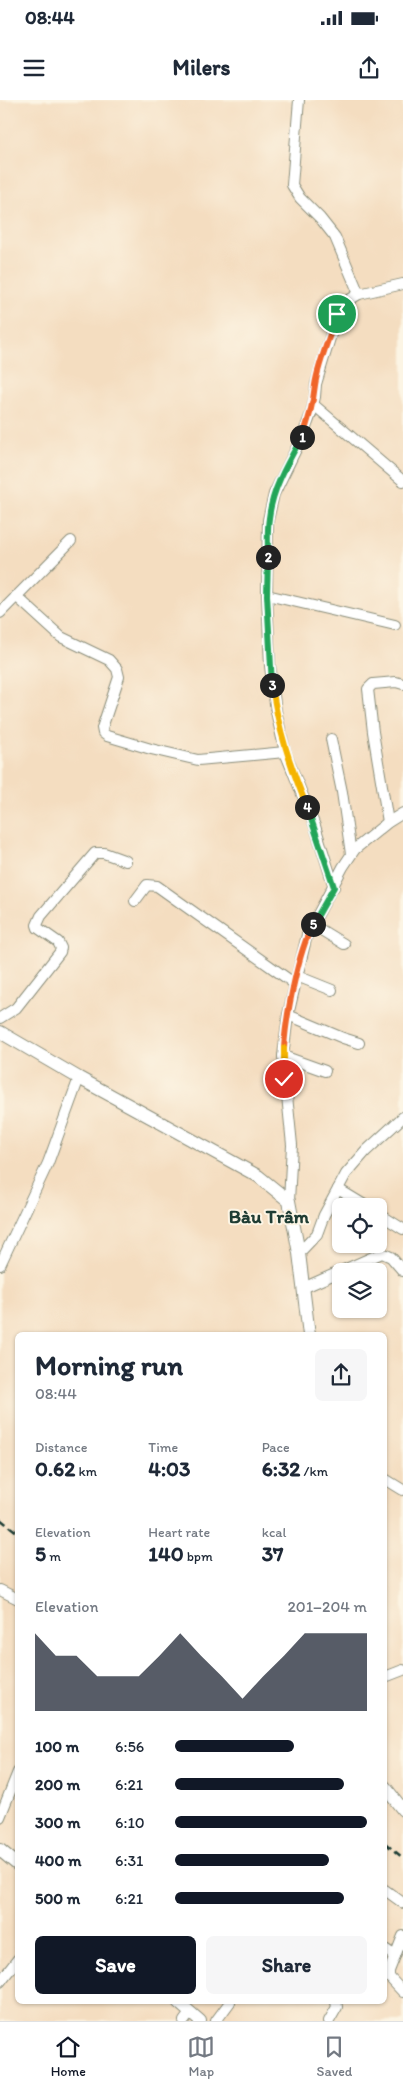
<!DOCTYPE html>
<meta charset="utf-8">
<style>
:root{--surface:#fff;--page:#f6f6f7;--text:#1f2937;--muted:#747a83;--line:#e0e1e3;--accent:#111827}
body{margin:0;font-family:Itim,sans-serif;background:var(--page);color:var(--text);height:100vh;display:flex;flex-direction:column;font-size:19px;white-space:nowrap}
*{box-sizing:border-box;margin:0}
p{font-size:16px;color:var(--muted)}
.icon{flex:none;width:28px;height:28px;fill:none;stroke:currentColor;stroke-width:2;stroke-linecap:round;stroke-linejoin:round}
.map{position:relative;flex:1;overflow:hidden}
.details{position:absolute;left:15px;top:1232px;width:372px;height:672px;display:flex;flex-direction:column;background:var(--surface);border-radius:8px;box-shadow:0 1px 4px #0004}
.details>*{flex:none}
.buttons{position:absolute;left:332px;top:1098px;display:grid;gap:10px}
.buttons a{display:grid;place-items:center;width:55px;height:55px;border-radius:8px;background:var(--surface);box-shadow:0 1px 4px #0004;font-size:25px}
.pin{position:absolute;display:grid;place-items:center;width:42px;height:42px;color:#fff;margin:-21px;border:2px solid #fff;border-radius:50%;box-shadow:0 1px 5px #0007}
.km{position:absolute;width:25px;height:25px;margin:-12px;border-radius:50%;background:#222;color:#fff;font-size:14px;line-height:25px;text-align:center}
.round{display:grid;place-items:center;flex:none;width:52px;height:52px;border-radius:8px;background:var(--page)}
.summary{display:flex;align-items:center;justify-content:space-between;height:85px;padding:0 20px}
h1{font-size:28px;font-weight:700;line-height:38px}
.stats{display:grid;grid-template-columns:repeat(3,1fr);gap:8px;height:85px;padding:5px 20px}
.stats div{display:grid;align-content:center}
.stats b{font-size:21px;font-weight:700}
.stats small{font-size:14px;font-weight:400}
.stats p{font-size:14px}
.chart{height:140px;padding:10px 20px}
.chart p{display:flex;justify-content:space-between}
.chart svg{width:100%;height:90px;margin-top:5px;fill:var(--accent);opacity:.7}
.action{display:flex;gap:10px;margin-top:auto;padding:10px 20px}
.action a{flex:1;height:58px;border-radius:8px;background:var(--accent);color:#fff;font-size:20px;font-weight:700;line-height:58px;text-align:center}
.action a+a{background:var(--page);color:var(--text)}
ul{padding:0 20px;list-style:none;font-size:16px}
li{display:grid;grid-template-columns:80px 60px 1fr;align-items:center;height:38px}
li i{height:12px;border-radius:6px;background:var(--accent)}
.status{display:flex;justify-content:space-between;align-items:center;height:35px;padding:0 25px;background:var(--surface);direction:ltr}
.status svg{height:14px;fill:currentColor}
header{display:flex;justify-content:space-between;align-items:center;height:65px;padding:0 20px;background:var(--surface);font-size:22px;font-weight:700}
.tab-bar{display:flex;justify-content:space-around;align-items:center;height:70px;border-top:1px solid var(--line);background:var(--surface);font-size:14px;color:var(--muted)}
.tab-bar a{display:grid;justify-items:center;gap:2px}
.tab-bar .on{color:var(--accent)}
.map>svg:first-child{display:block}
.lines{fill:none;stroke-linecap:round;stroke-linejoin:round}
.minor-casing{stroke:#8a8d7a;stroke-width:12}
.tertiary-casing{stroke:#8a8d7a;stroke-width:14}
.minor{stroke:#fff;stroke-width:10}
.tertiary{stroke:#fff;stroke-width:12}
.rail{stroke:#1f3d34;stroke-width:2.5;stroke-dasharray:8 4;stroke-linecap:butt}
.split-1-casing{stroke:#fff;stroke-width:10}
.split-2-casing{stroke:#fff;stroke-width:10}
.split-3-casing{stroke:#fff;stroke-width:10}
.split-4-casing{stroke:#fff;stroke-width:10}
.split-5-casing{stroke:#fff;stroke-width:10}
.split-6-casing{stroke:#fff;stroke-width:10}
.split-7-casing{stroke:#fff;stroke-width:10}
.split-1{stroke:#f0652b;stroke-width:6}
.split-2{stroke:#22a559;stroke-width:6}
.split-3{stroke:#22a559;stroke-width:6}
.split-4{stroke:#f5b400;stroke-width:6}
.split-5{stroke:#22a559;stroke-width:6}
.split-6{stroke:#f0652b;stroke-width:6}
.split-7{stroke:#f5b400;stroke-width:6}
.labels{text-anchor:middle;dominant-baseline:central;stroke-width:4;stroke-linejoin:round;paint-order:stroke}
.quarter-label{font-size:19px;font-weight:bold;fill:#1f3d34;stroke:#fcf5e5}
</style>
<div class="status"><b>08:44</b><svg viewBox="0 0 49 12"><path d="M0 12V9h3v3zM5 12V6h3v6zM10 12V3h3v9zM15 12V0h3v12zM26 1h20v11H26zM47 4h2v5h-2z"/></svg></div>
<header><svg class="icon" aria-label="menu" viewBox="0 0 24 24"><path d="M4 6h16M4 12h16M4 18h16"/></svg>Milers<svg class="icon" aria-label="share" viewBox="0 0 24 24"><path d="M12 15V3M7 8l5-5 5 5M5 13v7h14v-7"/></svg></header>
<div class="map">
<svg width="403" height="1921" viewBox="0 0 403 1921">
<rect width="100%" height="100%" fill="#fcf5e5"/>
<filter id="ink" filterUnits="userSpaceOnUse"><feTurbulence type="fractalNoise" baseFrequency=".02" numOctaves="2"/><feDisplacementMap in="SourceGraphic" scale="10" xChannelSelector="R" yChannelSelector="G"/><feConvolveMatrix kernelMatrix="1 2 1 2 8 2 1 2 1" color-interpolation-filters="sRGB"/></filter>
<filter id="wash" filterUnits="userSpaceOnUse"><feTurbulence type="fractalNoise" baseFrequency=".0096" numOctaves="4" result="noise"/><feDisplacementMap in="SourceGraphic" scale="20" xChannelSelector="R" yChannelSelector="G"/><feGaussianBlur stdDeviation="1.12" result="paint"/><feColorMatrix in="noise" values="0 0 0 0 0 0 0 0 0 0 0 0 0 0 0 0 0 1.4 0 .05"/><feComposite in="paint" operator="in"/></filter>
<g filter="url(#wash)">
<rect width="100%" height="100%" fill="#f4ddc0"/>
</g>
<g filter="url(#ink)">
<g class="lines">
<g class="minor-casing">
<g id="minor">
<path d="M299 0 292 85 300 98 320 118 335 137 359 194"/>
<path d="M314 305 403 381"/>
<path d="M267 495 395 525"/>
<path d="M16 496 61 537 109 560 117 569 119 577 102 628 103 633 107 636 151 649 198 660 285 652"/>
<path d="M0 513 71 441"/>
<path d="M331 639 342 692 351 754"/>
<path d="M388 722 373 632 368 589 373 584 396 582 403 584"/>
<path d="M334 787 315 726 285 652 276 611 270 566 267 495 268 420 274 394 303 335 311 314 315 297 316 284 337 215 349 200 359 194 403 184"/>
<path d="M135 801 147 785 157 786 295 884"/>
<path d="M313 825 344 844"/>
<path d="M297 876 332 890"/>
<path d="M288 915 343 938 359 943"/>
<path d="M0 918 16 908 60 852 61 848 58 842 38 828 37 825 41 816 95 753H104L126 761"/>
<path d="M283 956 325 971"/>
<path d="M338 1089 366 1106"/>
<path d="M289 1101 292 1045 283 956 288 915 307 835 343 767 355 749 387 723 403 713"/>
<path d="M379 1114 403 1129"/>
<path d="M299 1153 317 1134 324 1115 346 1074 366 1051 403 1017"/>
<path d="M0 1165 48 1063 79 978"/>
<path d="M303 1188 382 1153 391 1157 403 1171"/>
<path d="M385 1379 403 1390"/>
<path d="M0 1490 18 1499"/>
<path d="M385 1577 403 1570"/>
<path d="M0 1717 18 1672"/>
<path d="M385 1790 403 1803"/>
<path d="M403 1836 389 1871V1877L403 1892"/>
<path d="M385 1849 395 1856"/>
<path d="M0 1882 18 1859"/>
<path d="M184 1921 190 1913"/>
<path d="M216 1921 230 1902"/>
<path d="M329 1921 337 1907 336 1902"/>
</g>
</g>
<g class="tertiary-casing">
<g id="tertiary">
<path d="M0 932 79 978 258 1076 289 1101 299 1153 309 1235"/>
<path d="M385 1687 403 1710"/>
<path d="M0 1750 18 1765"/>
<path d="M178 1902 200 1921"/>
</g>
</g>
<use href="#minor" class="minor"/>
<use href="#tertiary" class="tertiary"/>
<g class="rail">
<path d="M0 1419 18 1433"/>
<path d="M385 1743 403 1758"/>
</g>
</g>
</g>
<g class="lines" filter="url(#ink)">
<g class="split-1-casing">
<path id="split-1" d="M302 337C310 319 313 303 315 285 318 264 330 236 337 214"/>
</g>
<g class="split-2-casing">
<path id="split-2" d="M268 457C268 444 267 431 269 418 272 389 288 362 302 337"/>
</g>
<g class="split-3-casing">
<path id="split-3" d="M268 457 267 495 272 585"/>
</g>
<g class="split-4-casing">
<path id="split-4" d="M272 585C278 629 290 665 307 707"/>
</g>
<g class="split-5-casing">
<path id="split-5" d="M307 707 334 787 313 824"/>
</g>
<g class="split-6-casing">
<path id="split-6" d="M284 948C286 916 298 852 313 824"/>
</g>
<g class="split-7-casing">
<path id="split-7" d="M284 948V979"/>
</g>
<use href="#split-1" class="split-1"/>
<use href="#split-2" class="split-2"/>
<use href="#split-3" class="split-3"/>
<use href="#split-4" class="split-4"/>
<use href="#split-5" class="split-5"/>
<use href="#split-6" class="split-6"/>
<use href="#split-7" class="split-7"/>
</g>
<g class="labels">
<g class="quarter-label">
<text x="269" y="1116">Bàu Trâm</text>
</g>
</g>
</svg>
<div class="buttons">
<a><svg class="icon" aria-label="locate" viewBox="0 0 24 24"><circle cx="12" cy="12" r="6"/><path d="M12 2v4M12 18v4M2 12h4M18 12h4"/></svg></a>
<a><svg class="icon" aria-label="layers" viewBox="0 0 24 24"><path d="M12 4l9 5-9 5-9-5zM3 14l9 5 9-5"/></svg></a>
</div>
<div class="pin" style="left:337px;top:214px;background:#1e9e55"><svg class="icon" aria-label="arrive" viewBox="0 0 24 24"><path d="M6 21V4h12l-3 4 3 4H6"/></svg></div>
<div class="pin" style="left:284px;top:979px;background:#d93025"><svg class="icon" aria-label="check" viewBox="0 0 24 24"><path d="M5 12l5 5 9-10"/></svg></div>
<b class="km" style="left:302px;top:337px">1</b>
<b class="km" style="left:268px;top:457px">2</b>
<b class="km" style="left:272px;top:585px">3</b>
<b class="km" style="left:307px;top:707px">4</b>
<b class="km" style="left:313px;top:824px">5</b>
<section class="details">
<div class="summary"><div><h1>Morning run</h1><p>08:44</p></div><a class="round"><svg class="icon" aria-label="share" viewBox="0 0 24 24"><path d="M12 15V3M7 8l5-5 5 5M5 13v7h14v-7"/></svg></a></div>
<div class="stats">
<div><p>Distance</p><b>0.62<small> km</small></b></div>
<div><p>Time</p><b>4:03</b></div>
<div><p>Pace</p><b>6:32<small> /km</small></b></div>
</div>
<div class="stats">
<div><p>Elevation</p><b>5<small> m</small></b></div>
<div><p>Heart rate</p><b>140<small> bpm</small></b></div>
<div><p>kcal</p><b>37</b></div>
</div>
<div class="chart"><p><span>Elevation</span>201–204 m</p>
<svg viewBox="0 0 160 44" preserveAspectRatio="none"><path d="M0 44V6L10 17L20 17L30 27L40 27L50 27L60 17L70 6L80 17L90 27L100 38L110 27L120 17L130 6L140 6L150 6L160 6V44z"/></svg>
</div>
<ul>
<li><b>100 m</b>6:56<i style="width:62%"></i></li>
<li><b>200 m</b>6:21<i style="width:88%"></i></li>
<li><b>300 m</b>6:10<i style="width:100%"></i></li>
<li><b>400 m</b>6:31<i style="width:80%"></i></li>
<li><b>500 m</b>6:21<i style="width:88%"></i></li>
</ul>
<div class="action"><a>Save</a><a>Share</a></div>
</section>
</div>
<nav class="tab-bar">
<a class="on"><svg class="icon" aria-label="home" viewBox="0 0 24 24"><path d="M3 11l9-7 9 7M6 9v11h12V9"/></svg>Home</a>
<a><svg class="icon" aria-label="map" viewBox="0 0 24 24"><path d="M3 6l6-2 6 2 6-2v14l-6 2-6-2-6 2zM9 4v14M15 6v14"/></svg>Map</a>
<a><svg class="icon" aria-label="saved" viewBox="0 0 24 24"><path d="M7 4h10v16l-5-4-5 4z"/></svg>Saved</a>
</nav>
